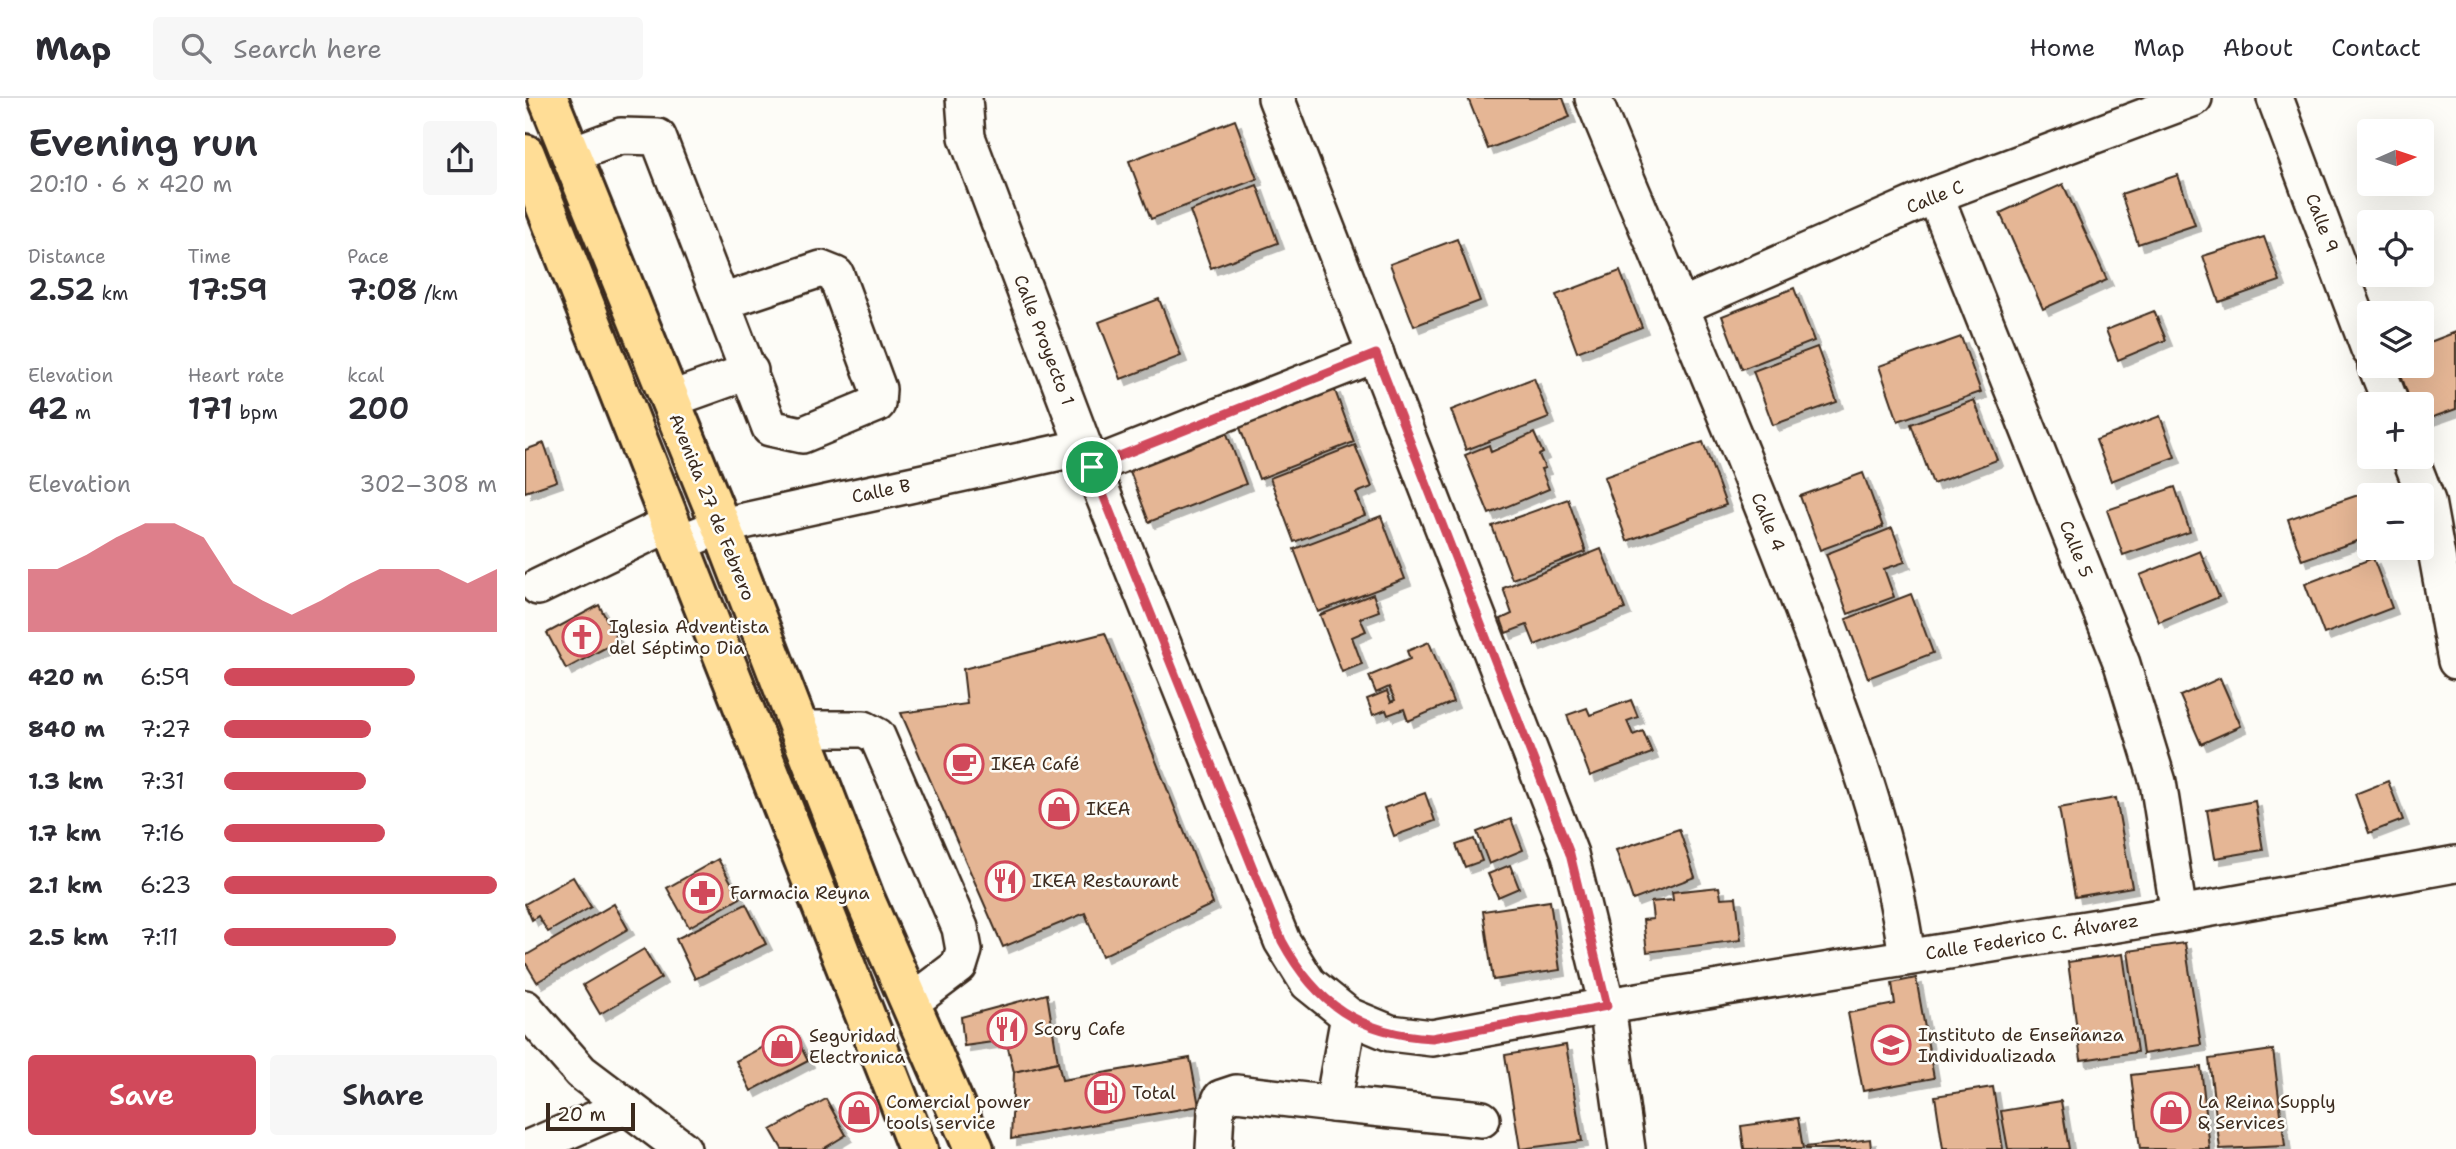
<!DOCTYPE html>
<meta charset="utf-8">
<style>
:root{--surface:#fff;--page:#f7f7f7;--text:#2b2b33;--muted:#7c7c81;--line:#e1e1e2;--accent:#d1495b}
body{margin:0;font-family:"Shantell Sans",sans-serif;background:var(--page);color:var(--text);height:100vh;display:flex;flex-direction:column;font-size:26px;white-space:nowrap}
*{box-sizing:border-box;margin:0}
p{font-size:23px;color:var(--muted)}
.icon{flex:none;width:38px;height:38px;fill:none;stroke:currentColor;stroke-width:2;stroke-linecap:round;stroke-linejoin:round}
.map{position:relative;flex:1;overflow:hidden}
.panel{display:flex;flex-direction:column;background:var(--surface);width:525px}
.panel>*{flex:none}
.needle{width:46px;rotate:87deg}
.tools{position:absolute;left:1832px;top:21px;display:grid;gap:14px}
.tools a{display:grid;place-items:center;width:77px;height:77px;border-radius:7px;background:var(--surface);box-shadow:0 7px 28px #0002;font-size:35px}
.scale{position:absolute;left:21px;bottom:18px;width:89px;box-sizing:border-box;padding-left:7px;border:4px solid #3b2a1e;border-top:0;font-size:19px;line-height:24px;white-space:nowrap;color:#3b2a1e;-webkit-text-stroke:5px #fdfcf7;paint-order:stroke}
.pin{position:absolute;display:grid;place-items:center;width:60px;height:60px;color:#fff;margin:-30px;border:4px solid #fff;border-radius:50%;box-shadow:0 2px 7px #0007}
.round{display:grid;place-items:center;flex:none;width:74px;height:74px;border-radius:7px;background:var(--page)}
.head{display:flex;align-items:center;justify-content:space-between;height:119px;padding:0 28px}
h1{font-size:38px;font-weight:600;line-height:52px}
.figures{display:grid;grid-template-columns:repeat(3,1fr);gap:10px;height:119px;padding:7px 28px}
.figures div{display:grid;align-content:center}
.figures b{font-size:30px;font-weight:600}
.figures small{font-size:19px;font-weight:400}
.figures p{font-size:19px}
.chart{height:196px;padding:14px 28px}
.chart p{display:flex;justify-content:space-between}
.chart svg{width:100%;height:126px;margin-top:7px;fill:var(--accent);opacity:.7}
.primary-button{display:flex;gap:14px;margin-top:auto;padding:14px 28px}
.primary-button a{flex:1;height:80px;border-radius:7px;background:var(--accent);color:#fff;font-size:28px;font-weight:600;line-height:80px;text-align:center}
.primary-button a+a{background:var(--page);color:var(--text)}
ul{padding:0 28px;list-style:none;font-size:23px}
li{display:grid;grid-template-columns:112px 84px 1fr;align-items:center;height:52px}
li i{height:18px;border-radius:9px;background:var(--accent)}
header{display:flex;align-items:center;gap:42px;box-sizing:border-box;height:98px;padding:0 35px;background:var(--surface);border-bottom:2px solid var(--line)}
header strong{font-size:33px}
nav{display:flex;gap:38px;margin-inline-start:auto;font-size:24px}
.search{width:490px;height:63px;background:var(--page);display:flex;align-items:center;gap:18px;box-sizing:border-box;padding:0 24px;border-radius:7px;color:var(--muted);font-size:26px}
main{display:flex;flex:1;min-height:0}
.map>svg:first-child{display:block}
.building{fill:#e5b695;stroke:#3b2a1e;stroke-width:2;filter:url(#shadow)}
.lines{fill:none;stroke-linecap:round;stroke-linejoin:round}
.minor-casing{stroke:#3b2a1e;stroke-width:40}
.major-casing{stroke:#3b2a1e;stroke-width:44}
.minor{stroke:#fdfcf7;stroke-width:35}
.major{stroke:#ffdd96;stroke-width:38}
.route-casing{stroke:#fff;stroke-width:14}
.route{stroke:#d1495b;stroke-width:9}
.labels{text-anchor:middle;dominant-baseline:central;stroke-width:5;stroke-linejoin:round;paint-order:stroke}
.street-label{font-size:18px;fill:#3b2a1e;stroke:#fdfcf7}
.poi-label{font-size:18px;fill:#3b2a1e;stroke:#fdfcf7;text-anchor:start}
</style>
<header>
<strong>Map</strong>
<div class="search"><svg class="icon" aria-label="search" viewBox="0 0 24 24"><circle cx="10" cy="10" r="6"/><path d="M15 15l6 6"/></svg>Search here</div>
<nav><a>Home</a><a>Map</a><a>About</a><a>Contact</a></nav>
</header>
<main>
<section class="panel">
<div class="head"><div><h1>Evening run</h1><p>20:10 · 6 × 420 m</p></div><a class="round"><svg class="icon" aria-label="share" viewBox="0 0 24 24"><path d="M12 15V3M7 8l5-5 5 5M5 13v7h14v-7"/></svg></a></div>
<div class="figures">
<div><p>Distance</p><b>2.52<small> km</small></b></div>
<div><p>Time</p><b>17:59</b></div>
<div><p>Pace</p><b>7:08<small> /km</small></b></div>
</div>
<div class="figures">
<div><p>Elevation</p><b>42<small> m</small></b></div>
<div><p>Heart rate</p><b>171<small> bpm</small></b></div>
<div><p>kcal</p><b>200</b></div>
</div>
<div class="chart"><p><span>Elevation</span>302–308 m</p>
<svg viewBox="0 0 160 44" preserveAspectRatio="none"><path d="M0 44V22L10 22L20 17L30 11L40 6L50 6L60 11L70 27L80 33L90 38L100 33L110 27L120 22L130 22L140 22L150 27L160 22V44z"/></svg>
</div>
<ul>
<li><b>420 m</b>6:59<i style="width:70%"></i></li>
<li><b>840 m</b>7:27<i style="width:54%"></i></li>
<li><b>1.3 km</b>7:31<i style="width:52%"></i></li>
<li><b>1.7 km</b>7:16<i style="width:59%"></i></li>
<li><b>2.1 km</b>6:23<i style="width:100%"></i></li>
<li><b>2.5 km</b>7:11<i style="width:63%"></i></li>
</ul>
<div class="primary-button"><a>Save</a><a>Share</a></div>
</section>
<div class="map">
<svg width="1931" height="1051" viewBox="0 0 1931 1051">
<defs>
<filter id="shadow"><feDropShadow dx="6" dy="6" stdDeviation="0" flood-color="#0004"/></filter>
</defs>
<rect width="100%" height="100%" fill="#fdfcf7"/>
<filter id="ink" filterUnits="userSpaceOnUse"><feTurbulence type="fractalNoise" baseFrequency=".0143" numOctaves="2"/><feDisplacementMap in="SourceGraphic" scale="14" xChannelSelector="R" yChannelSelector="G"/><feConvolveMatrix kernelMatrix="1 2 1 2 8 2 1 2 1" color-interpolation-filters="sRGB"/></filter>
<g filter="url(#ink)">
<g class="building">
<path d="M943 0H1038L1045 19 963 51Z"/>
<path d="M710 22 732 81 626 121 604 63Z"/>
<path d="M1653 77 1670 127 1613 146 1596 96Z"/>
<path d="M1538 86 1582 182 1518 211 1475 115Z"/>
<path d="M732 87 753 145 686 170 665 113Z"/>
<path d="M1739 139 1755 183 1694 204 1678 158Z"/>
<path d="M932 141 955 203 889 228 865 166Z"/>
<path d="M1095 173 1117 229 1052 254 1031 197Z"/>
<path d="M1269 190 1289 243 1217 271 1197 218Z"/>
<path d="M634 201 656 258 596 281 574 224Z"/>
<path d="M1629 213 1641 242 1593 262 1581 232Z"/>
<path d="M1931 234V311L1897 323V306H1886L1873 268H1897V247Z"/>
<path d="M1436 239 1456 294 1373 323 1354 268Z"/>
<path d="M1292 249 1312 304 1248 327 1228 273Z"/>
<path d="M1009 280 1024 320 941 352 926 312Z"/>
<path d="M809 290 829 344 734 381 714 327Z"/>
<path d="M1449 302 1472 362 1408 386 1386 326Z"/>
<path d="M1635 318 1650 359 1586 383 1571 342Z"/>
<path d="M699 328 721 386 624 424 602 365Z"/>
<path d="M1009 335 1018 355 1014 357 1020 370 1016 371 1024 391 964 416 940 357 964 347 966 354Z"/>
<path d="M1178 344 1201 407 1102 443 1079 379Z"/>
<path d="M19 345 32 383 0 394V352Z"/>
<path d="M830 347 847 389 831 395 840 417 769 444 745 380Z"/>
<path d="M1338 375 1358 429 1295 452 1275 398Z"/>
<path d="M1650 389 1665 434 1598 457 1582 412Z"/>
<path d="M1845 393 1844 439 1777 462 1763 421Z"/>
<path d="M1043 401 1061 454 987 481 967 428Z"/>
<path d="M856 418 880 481 793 514 769 451Z"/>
<path d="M1367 430 1380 464 1359 471 1369 499 1323 516 1301 456Z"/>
<path d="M1076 451 1100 511 1010 547 1002 527 981 535 976 521 987 516 978 490Z"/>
<path d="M1675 453 1694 499 1634 524 1615 477Z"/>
<path d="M1848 460 1867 510 1799 536 1780 486Z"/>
<path d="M848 496 854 513 835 520 841 533 827 539 837 566 817 574 795 517Z"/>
<path d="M1386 496 1408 555 1343 580 1321 521Z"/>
<path d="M74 507 93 543 41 571 22 535Z"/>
<path d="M580 535 688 806 577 858 560 815 478 849 376 615 442 606 438 571Z"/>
<path d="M904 544 928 604 883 623 879 611 863 617 861 612 848 617 842 601 862 593 866 604 870 602 864 589 851 595 844 578 885 561 882 553Z"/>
<path d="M1695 580 1716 628 1676 646 1655 598Z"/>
<path d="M1106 602 1113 619 1102 623 1108 637 1118 633 1127 655 1065 678 1042 617 1062 610 1065 617Z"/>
<path d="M1863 683 1878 722 1844 735 1830 696Z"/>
<path d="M900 695 910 723 869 738 859 710Z"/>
<path d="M1591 700 1607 789 1550 799 1534 710Z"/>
<path d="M1730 703 1738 752 1690 760 1682 712Z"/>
<path d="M986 721 998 752 964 766 952 734Z"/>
<path d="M1154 731 1170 779 1108 802 1091 752Z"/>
<path d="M949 741 957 763 940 769 931 747Z"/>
<path d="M193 761 215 800 164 829 142 790Z"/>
<path d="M985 767 994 790 973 799 963 776Z"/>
<path d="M48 779 66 809 23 834 13 818 7 822 0 806Z"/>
<path d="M1194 789 1196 800 1211 799 1216 842 1122 854 1118 822 1128 821 1126 804 1148 802 1147 794Z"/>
<path d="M1025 803 1035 872 968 882 958 813Z"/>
<path d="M89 806 103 831 12 884 0 864V858Z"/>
<path d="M221 806 241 846 170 881 151 841Z"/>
<path d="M1660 845 1676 947 1618 956 1603 853Z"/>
<path d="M119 851 136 880 75 916 58 887Z"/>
<path d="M1598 856 1612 954 1556 962 1543 864Z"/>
<path d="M1391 880 1409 980 1338 993 1323 915 1370 906 1367 885Z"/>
<path d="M522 896 533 964 489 974 481 942 439 948 436 919Z"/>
<path d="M268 933 283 963 226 993 211 963Z"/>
<path d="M1041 947 1057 1043 995 1051 980 957Z"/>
<path d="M1748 952 1760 1048 1695 1051 1684 961Z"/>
<path d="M665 960 674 1008 486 1041 489 974 533 964 537 982Z"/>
<path d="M1676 969 1685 1051H1615L1606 977Z"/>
<path d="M1468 989 1478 1051H1418L1410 998Z"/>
<path d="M301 1001 321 1037 298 1051H257L246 1032Z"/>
<path d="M1536 1003 1544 1051H1483L1476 1013Z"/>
<path d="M1273 1020 1278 1051H1219L1216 1028Z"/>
<path d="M1345 1041 1346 1051H1281L1280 1049Z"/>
</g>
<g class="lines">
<g class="minor-casing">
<g id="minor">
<path d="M439 0 442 39 559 349 757 843 783 885 824 918 865 935 907 940 1082 908 1654 816 1931 766"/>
<path d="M751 0 1045 756 1082 908 1102 1051"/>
<path d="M1068 0C1138 170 1212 338 1277 510 1321 626 1365 735 1382 859"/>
<path d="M1750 0 1844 251"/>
<path d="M45 57 96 38 133 39 245 330 277 337 352 306 353 291 311 177 296 171 197 204"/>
<path d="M1410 97 1597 566 1633 684 1654 816"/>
<path d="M1155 209 1410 97 1669 0"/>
<path d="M1851 268 1866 306"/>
<path d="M144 302 225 273"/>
<path d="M1885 359 1902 403 1931 563"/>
<path d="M567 368 851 256"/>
<path d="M154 445 196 428 559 349"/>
<path d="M13 489 146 425"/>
<path d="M274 631H339L352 638 435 830 439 852 434 868 385 905"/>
<path d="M0 910 56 974 158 1051"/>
<path d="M808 1006 957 1021"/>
<path d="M1 1051 101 1008"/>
<path d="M689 1051 691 1013 696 1000 711 995 808 1006 824 918"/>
</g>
</g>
<g class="major-casing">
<g id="major">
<path d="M23 0 196 428 339 799 449 1051"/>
<path d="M0 56 393 1051"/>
</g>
</g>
<use href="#minor" class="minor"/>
<use href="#major" class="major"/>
</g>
</g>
<g class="lines" filter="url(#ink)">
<g class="route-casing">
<path id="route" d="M851 256 1045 756 1082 908 907 940C835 936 791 906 757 843L567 369Z"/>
</g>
<use href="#route" class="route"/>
</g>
<defs>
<g id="church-ring" transform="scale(2.0125)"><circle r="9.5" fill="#fdfcf7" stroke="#d1495b" stroke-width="1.5"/><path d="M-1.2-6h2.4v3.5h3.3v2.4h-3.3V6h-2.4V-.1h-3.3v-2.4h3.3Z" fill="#d1495b"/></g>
<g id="cafe-ring" transform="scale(2.0125)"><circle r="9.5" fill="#fdfcf7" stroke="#d1495b" stroke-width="1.5"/><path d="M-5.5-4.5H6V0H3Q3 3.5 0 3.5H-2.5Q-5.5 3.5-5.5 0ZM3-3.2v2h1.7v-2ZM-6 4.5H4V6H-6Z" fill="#d1495b"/></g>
<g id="shop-ring" transform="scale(2.0125)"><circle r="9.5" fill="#fdfcf7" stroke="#d1495b" stroke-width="1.5"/><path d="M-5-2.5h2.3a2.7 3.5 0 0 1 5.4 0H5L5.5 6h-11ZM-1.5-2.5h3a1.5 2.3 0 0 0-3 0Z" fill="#d1495b"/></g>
<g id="restaurant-ring" transform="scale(2.0125)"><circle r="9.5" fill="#fdfcf7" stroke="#d1495b" stroke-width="1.5"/><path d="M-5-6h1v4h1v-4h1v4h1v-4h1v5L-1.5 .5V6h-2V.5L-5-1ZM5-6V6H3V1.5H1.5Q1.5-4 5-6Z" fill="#d1495b"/></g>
<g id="pharmacy-ring" transform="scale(2.0125)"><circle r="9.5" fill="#fdfcf7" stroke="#d1495b" stroke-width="1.5"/><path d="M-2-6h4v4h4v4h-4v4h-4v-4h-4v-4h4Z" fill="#d1495b"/></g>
<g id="school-ring" transform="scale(2.0125)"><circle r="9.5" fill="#fdfcf7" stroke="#d1495b" stroke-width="1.5"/><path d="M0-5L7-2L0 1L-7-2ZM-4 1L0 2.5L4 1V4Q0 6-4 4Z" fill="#d1495b"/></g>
<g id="fuel-ring" transform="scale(2.0125)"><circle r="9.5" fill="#fdfcf7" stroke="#d1495b" stroke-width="1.5"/><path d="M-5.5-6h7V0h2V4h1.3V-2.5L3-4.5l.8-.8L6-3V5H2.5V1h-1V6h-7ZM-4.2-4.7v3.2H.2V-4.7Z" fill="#d1495b"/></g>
</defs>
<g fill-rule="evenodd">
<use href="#church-ring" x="57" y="539"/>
<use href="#cafe-ring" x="439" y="666"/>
<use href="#shop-ring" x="534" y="711"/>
<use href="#restaurant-ring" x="480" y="783"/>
<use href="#pharmacy-ring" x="178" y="795"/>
<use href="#restaurant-ring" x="482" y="931"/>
<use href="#school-ring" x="1366" y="947"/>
<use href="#shop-ring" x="257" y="948"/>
<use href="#fuel-ring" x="580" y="995"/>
<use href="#shop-ring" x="334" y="1014"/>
<use href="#shop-ring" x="1646" y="1014"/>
</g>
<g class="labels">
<g class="street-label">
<text transform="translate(1410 99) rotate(-22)">Calle C</text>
<text transform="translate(1797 125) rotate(69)">Calle 9</text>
<text transform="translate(519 242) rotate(69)">Calle Proyecto 1</text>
<text transform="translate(356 393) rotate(-12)">Calle B</text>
<text transform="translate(187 409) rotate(68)">Avenida 27 de Febrero</text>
<text transform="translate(1243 424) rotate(68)">Calle 4</text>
<text transform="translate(1551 451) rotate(68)">Calle 5</text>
<text transform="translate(1507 839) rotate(-9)">Calle Federico C. Álvarez</text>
</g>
<g class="poi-label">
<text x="84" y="529">Iglesia Adventista<tspan x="84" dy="21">del Séptimo Dia</tspan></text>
<text x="466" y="666">IKEA Café</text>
<text x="561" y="711">IKEA</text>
<text x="507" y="783">IKEA Restaurant</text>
<text x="205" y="795">Farmacia Reyna</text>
<text x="509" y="931">Scory Cafe</text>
<text x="1393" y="937">Instituto de Enseñanza<tspan x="1393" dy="21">Individualizada</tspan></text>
<text x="284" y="938">Seguridad<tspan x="284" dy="21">Electronica</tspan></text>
<text x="607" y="995">Total</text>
<text x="361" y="1004">Comercial power<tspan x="361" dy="21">tools service</tspan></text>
<text x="1673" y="1004">La Reina Supply<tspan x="1673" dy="21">&amp; Services</tspan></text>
</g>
</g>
</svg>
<div class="tools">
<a><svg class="needle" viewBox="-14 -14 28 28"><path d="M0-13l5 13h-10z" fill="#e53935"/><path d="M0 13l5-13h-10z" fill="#7c7c81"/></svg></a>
<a><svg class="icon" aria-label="locate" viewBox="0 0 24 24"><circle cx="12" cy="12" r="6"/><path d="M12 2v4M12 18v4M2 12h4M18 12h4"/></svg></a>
<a><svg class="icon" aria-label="layers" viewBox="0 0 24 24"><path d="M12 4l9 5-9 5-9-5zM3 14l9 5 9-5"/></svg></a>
<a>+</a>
<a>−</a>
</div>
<div class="scale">20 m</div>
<div class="pin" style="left:567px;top:369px;background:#1e9e55"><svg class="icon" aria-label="arrive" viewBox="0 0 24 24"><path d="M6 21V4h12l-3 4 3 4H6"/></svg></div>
</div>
</main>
